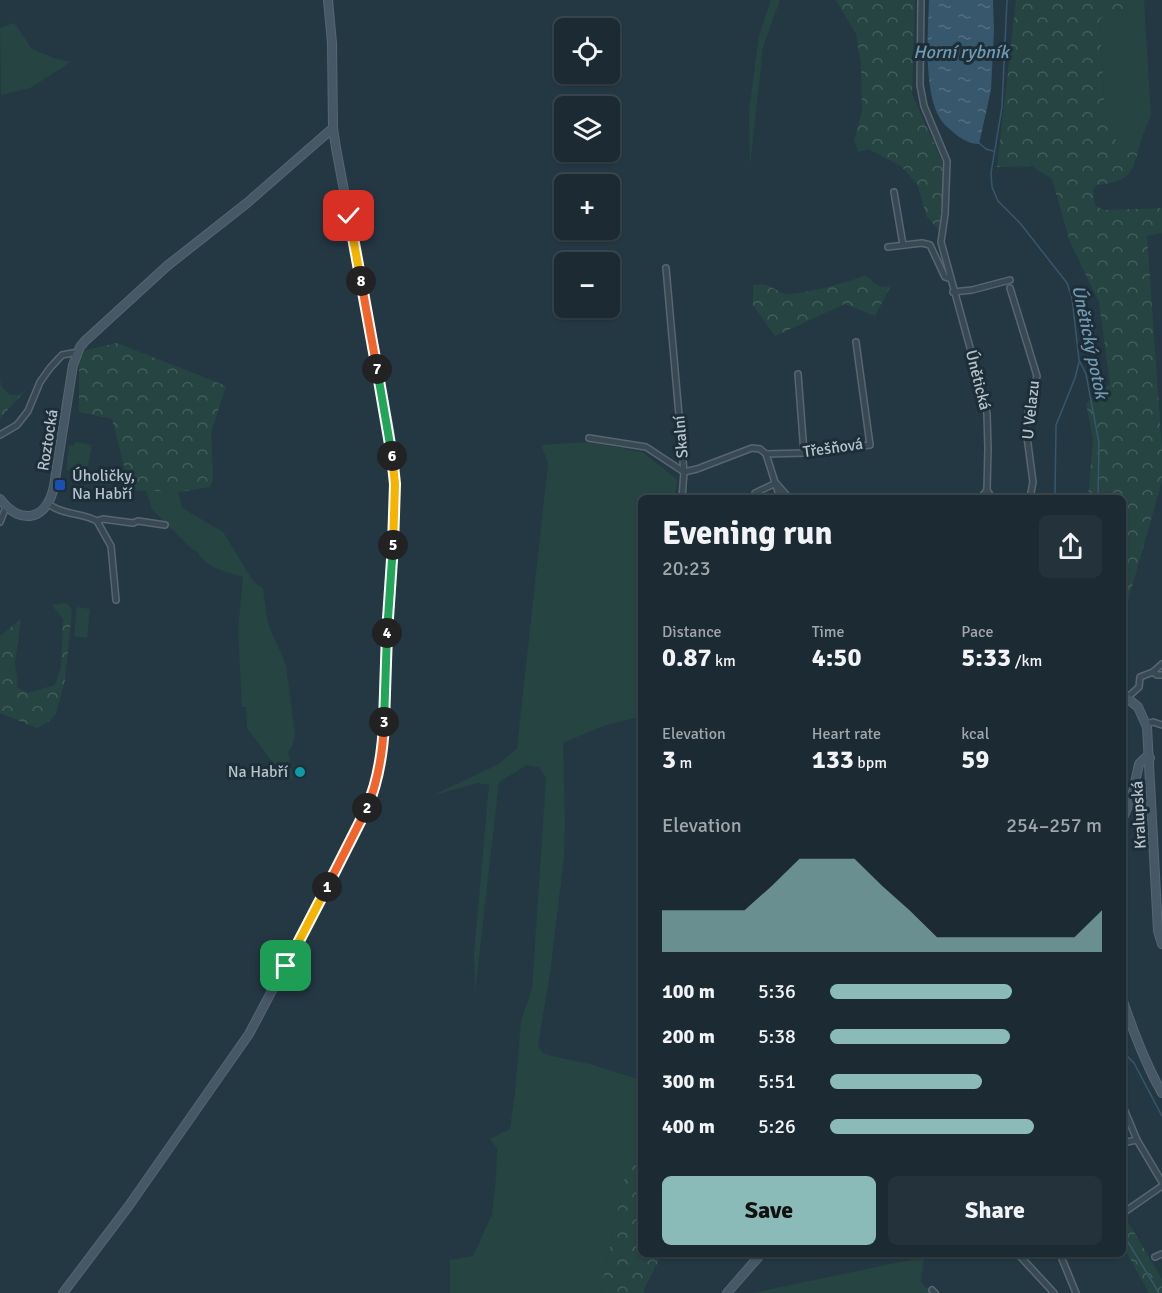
<!DOCTYPE html>
<meta charset="utf-8">
<style>
:root{--surface:#1b2a33;--page:#24323b;--text:#f1f3f6;--muted:#a0a7ac;--line:#39464e;--accent:#8bbbb9}
body{margin:0;font-family:Signika,sans-serif;background:var(--page);color:var(--text);height:100vh;display:flex;flex-direction:column;font-size:22px;white-space:nowrap}
*{box-sizing:border-box;margin:0}
p{font-size:20px;color:var(--muted)}
.icon{flex:none;width:33px;height:33px;fill:none;stroke:currentColor;stroke-width:2;stroke-linecap:round;stroke-linejoin:round}
.map{position:relative;flex:1;overflow:hidden}
.drawer{position:absolute;left:638px;top:495px;width:488px;height:762px;display:flex;flex-direction:column;background:var(--surface);border-radius:9px;box-shadow:0 2px 4px #0004,0 0 0 2px var(--line)}
.drawer>*{flex:none}
.buttons{position:absolute;left:554px;top:18px;display:grid;gap:12px}
.buttons a{display:grid;place-items:center;width:66px;height:66px;border-radius:9px;background:var(--surface);box-shadow:0 2px 4px #0004,0 0 0 2px var(--line);font-size:30px}
.pin{position:absolute;display:grid;place-items:center;width:51px;height:51px;color:#fff;margin:-26px;border-radius:12px;box-shadow:0 3px 9px #0006}
.km{position:absolute;width:30px;height:30px;margin:-15px;border-radius:50%;background:#222;color:#fff;font-size:16px;line-height:30px;text-align:center}
.round{display:grid;place-items:center;flex:none;width:63px;height:63px;border-radius:9px;background:var(--page)}
.overview{display:flex;align-items:center;justify-content:space-between;height:102px;padding:0 24px}
h1{font-size:33px;font-weight:800;line-height:45px}
.figures{display:grid;grid-template-columns:repeat(3,1fr);gap:9px;height:102px;padding:6px 24px}
.figures div{display:grid;align-content:center}
.figures b{font-size:26px;font-weight:800}
.figures small{font-size:16px;font-weight:400}
.figures p{font-size:16px}
.chart{height:168px;padding:12px 24px}
.chart p{display:flex;justify-content:space-between}
.chart svg{width:100%;height:108px;margin-top:6px;fill:var(--accent);opacity:.7}
.primary-button{display:flex;gap:12px;margin-top:auto;padding:12px 24px}
.primary-button a{flex:1;height:69px;border-radius:9px;background:var(--accent);color:#111;font-size:24px;font-weight:800;line-height:69px;text-align:center}
.primary-button a+a{background:var(--page);color:var(--text)}
ul{padding:0 24px;list-style:none;font-size:20px}
li{display:grid;grid-template-columns:96px 72px 1fr;align-items:center;height:45px}
li i{height:15px;border-radius:8px;background:var(--accent)}
.map>svg:first-child{display:block}
.green{fill:#264442}
.forest{fill:url(#forest-crowns)}
.water{fill:url(#water-ripples)}
.lines{fill:none;stroke-linecap:round;stroke-linejoin:round}
.stream{stroke:#37576c;stroke-width:1.5}
.street-casing{stroke:#576670;stroke-width:8}
.secondary-casing{stroke:#576670;stroke-width:10}
.street{stroke:#394953;stroke-width:5}
.secondary{stroke:#465866;stroke-width:8}
.split-1-casing{stroke:#fff;stroke-width:12}
.split-2-casing{stroke:#fff;stroke-width:12}
.split-3-casing{stroke:#fff;stroke-width:12}
.split-4-casing{stroke:#fff;stroke-width:12}
.split-5-casing{stroke:#fff;stroke-width:12}
.split-6-casing{stroke:#fff;stroke-width:12}
.split-7-casing{stroke:#fff;stroke-width:12}
.split-8-casing{stroke:#fff;stroke-width:12}
.split-9-casing{stroke:#fff;stroke-width:12}
.split-1{stroke:#f5b400;stroke-width:8}
.split-2{stroke:#f0652b;stroke-width:8}
.split-3{stroke:#f0652b;stroke-width:8}
.split-4{stroke:#22a559;stroke-width:8}
.split-5{stroke:#22a559;stroke-width:8}
.split-6{stroke:#f5b400;stroke-width:8}
.split-7{stroke:#22a559;stroke-width:8}
.split-8{stroke:#f0652b;stroke-width:8}
.split-9{stroke:#f5b400;stroke-width:8}
.transit-dot{fill:#1a4fb4;stroke:#1d2e38;stroke-width:2}
.culture-dot{fill:#0f9aa8;stroke:#1d2e38;stroke-width:2}
.labels{text-anchor:middle;dominant-baseline:central;stroke-width:6;stroke-linejoin:round;paint-order:stroke}
.street-label{font-size:16px;fill:#b6c3cd;stroke:#1d2e38}
.poi-label{font-size:16px;fill:#b6c3cd;stroke:#1d2e38;text-anchor:start}
.water-label{font-size:18px;font-style:italic;fill:#739ab2;stroke:#1d2e38}
</style>
<div class="map">
<svg width="1162" height="1293" viewBox="0 0 1162 1293">
<defs>
<pattern id="forest-crowns" width="20" height="18" patternUnits="userSpaceOnUse" patternTransform="scale(1.5)"><rect width="20" height="18" fill="#264442"/><path d="M2 6a3 3 0 1 1 6 0M12 15a3 3 0 1 1 6 0" fill="none" stroke="#435d5c"/></pattern>
<pattern id="water-ripples" width="26" height="14" patternUnits="userSpaceOnUse" patternTransform="scale(1.5)"><rect width="26" height="14" fill="#37576c"/><path d="M2 4q2-2 4 0t4 0M15 11q2-2 4 0t4 0" fill="none" stroke="#526e80"/></pattern>
</defs>
<rect width="100%" height="100%" fill="#243844"/>
<g class="green">
<path d="M771 0H780L763 47 750 166 749 111 759 35Z"/>
<path d="M1142 0H1144L1151 115 1142 137 1118 146 1104 101 1100 19Z"/>
<path d="M13 23 16 25 32 49 54 58 71 62 30 88 1 95 0 28Z"/>
<path d="M75 442 92 445 86 474 66 470 69 445 74 446Z"/>
<path d="M588 442 642 452 678 480 674 498H640V720L634 718 603 726 563 743 565 824 564 857 550 973 538 1045 542 1052 547 1055 590 1064 640 1080V1142L627 1167 600 1293H450V1260L473 1256 492 1215 496 1178 497 1148 490 1139 510 1129 515 1092 521 1021 532 989 546 778 539 767 527 765 499 782 475 992 474 953 489 785 478 783 431 796 499 764 517 748 548 463 541 445Z"/>
<path d="M146 490 178 492 182 508 223 532 253 581 263 589 268 624 286 665 295 735 292 747 288 752 293 781 269 758 247 728 246 707H242L238 630 243 577C225 571 207 569 197 551L193 550 152 509Z"/>
<path d="M77 607 90 609 87 638 74 636Z"/>
<path d="M924 1257 921 1282 931 1293H753Z"/>
</g>
<g class="forest">
<path d="M836 0H915L912 94 945 168 939 230 927 217 917 184 901 166 868 149 858 152 854 141 862 111 861 64 856 34Z"/>
<path d="M1016 0H1142L1100 19 1104 101 1118 146 1142 137C1132 171 1135 181 1096 185L1093 190 1095 206 1105 210 1162 208V233L1147 236 1162 449V481L1122 622V498H1088L1093 440 1086 403 1110 384 1099 302 1070 242 1052 179 1032 166 997 167Z"/>
<path d="M865 275 878 286 890 287 875 316 845 304 775 336 753 305V285C773 282 773 292 788 294 799 295 855 281 865 275Z"/>
<path d="M117 343 226 386 211 432 213 479 210 487 178 492 130 490 112 419 79 412V360L86 350Z"/>
<path d="M0 381 2 387 10 395H19L25 391 0 418Z"/>
<path d="M67 603 72 610 65 680 56 714 48 722 37 728 0 713V636L21 619 15 663 18 688 28 693 55 685 61 668 63 619 52 605Z"/>
<path d="M640 1142V1254H662L644 1289V1293H600L627 1167Z"/>
<path d="M1122 1212 1162 1279V1293H1149L1122 1244Z"/>
</g>
<path class="water" d="M929 0H993L994 31 991 90 979 144C970 144 961 139 954 133 950 129 944 125 941 120 923 93 928 32 929 0Z"/>
<g class="lines">
<g class="stream">
<path d="M1007 0 1002 107 991 173 992 187 998 201 1020 223 1067 283 1072 298 1079 360 1086 374 1099 443 1098 498"/>
<path d="M979 143 986 149 993 151"/>
<path d="M1055 498 1056 425 1075 378 1079 362"/>
<path d="M1122 1051 1134 1063 1162 1116"/>
<path d="M1122 1232 1159 1293"/>
</g>
<g class="street-casing">
<g id="street">
<path d="M921 0 920 85 924 106 947 161 945 214 941 242 983 395 987 414 988 448 987 490 992 498"/>
<path d="M894 192 903 245"/>
<path d="M888 247 922 243 930 245 945 277 951 279"/>
<path d="M666 268 684 472 682 498"/>
<path d="M1010 288 1037 376 1029 406 1026 429 1033 482 1030 498"/>
<path d="M953 292 972 290 1010 280"/>
<path d="M798 374 804 453"/>
<path d="M0 435 17 425 28 411 40 382 50 368 62 355 78 352"/>
<path d="M589 438 646 447 684 472"/>
<path d="M766 454 804 453 870 445 856 342"/>
<path d="M684 472 697 469 752 448 760 449 766 454 780 498"/>
<path d="M755 498V493L776 483 789 498"/>
<path d="M981 498 987 490"/>
<path d="M48 504C66 516 80 512 97 521L103 519 133 523 138 521 165 525"/>
<path d="M97 521 111 546 116 600"/>
<path d="M0 522 6 507"/>
<path d="M1153 672 1157 675H1162"/>
<path d="M1128 697 1139 687 1140 677 1153 672 1162 664"/>
<path d="M1146 724 1153 722 1162 725"/>
<path d="M1122 1104 1137 1140 1162 1182"/>
<path d="M1122 1143 1137 1140"/>
<path d="M1126 1211 1162 1186"/>
<path d="M1018 1254 1054 1293"/>
<path d="M1060 1254 1076 1293"/>
<path d="M1155 1257 1162 1254"/>
<path d="M932 1290 935 1293"/>
</g>
</g>
<g class="secondary-casing">
<g id="secondary">
<path d="M0 499C21 527 48 519 54 486L73 365 80 347 85 341 167 266 247 203 333 128"/>
<path d="M1122 694 1138 707 1147 727 1158 931 1162 944"/>
<path d="M1122 820 1132 797 1139 764 1145 758H1150"/>
<path d="M1122 998C1133 1031 1145 1063 1162 1093"/>
<path d="M63 1293 128 1207 249 1034 356 832 376 780 383 745 387 629 394 528 395 484 389 430 336 148 333 128 332 43 328 0"/>
<path d="M727 1293 761 1254"/>
</g>
</g>
<use href="#street" class="street"/>
<use href="#secondary" class="secondary"/>
</g>
<g class="lines">
<g class="split-1-casing">
<path id="split-1" d="M286 966 327 887"/>
</g>
<g class="split-2-casing">
<path id="split-2" d="M327 887 367 808"/>
</g>
<g class="split-3-casing">
<path id="split-3" d="M367 808C378 781 383 751 384 722"/>
</g>
<g class="split-4-casing">
<path id="split-4" d="M384 722 387 633"/>
</g>
<g class="split-5-casing">
<path id="split-5" d="M387 633 393 545"/>
</g>
<g class="split-6-casing">
<path id="split-6" d="M392 456 395 484 393 545"/>
</g>
<g class="split-7-casing">
<path id="split-7" d="M377 369 392 456"/>
</g>
<g class="split-8-casing">
<path id="split-8" d="M361 281 377 369"/>
</g>
<g class="split-9-casing">
<path id="split-9" d="M349 216 361 281"/>
</g>
<use href="#split-1" class="split-1"/>
<use href="#split-2" class="split-2"/>
<use href="#split-3" class="split-3"/>
<use href="#split-4" class="split-4"/>
<use href="#split-5" class="split-5"/>
<use href="#split-6" class="split-6"/>
<use href="#split-7" class="split-7"/>
<use href="#split-8" class="split-8"/>
<use href="#split-9" class="split-9"/>
</g>
<rect class="transit-dot" x="54" y="479" width="12" height="12" rx="3"/>
<circle class="culture-dot" cx="300" cy="772" r="6"/>
<g class="labels">
<g class="street-label">
<text transform="translate(978 380) rotate(76)">Únětická</text>
<text transform="translate(1031 410) rotate(-84)">U Velazu</text>
<text transform="translate(681 437) rotate(-95)">Skalní</text>
<text transform="translate(48 440) rotate(-81)">Roztocká</text>
<text transform="translate(833 448) rotate(-8)">Třešňová</text>
<text transform="translate(1139 815) rotate(-93)">Kralupská</text>
</g>
<g class="poi-label">
<text x="72" y="476">Úholičky,<tspan x="72" dy="18">Na Habří</tspan></text>
<text x="288" y="772" text-anchor="end">Na Habří</text>
</g>
<g class="water-label">
<text x="961" y="52">Horní rybník</text>
<text transform="translate(1090 342) rotate(78)">Únětický potok</text>
</g>
</g>
</svg>
<div class="buttons">
<a><svg class="icon" aria-label="locate" viewBox="0 0 24 24"><circle cx="12" cy="12" r="6"/><path d="M12 2v4M12 18v4M2 12h4M18 12h4"/></svg></a>
<a><svg class="icon" aria-label="layers" viewBox="0 0 24 24"><path d="M12 4l9 5-9 5-9-5zM3 14l9 5 9-5"/></svg></a>
<a>+</a>
<a>−</a>
</div>
<div class="pin" style="left:286px;top:966px;background:#1e9e55"><svg class="icon" aria-label="arrive" viewBox="0 0 24 24"><path d="M6 21V4h12l-3 4 3 4H6"/></svg></div>
<div class="pin" style="left:349px;top:216px;background:#d93025"><svg class="icon" aria-label="check" viewBox="0 0 24 24"><path d="M5 12l5 5 9-10"/></svg></div>
<b class="km" style="left:327px;top:887px">1</b>
<b class="km" style="left:367px;top:808px">2</b>
<b class="km" style="left:384px;top:722px">3</b>
<b class="km" style="left:387px;top:633px">4</b>
<b class="km" style="left:393px;top:545px">5</b>
<b class="km" style="left:392px;top:456px">6</b>
<b class="km" style="left:377px;top:369px">7</b>
<b class="km" style="left:361px;top:281px">8</b>
<section class="drawer">
<div class="overview"><div><h1>Evening run</h1><p>20:23</p></div><a class="round"><svg class="icon" aria-label="share" viewBox="0 0 24 24"><path d="M12 15V3M7 8l5-5 5 5M5 13v7h14v-7"/></svg></a></div>
<div class="figures">
<div><p>Distance</p><b>0.87<small> km</small></b></div>
<div><p>Time</p><b>4:50</b></div>
<div><p>Pace</p><b>5:33<small> /km</small></b></div>
</div>
<div class="figures">
<div><p>Elevation</p><b>3<small> m</small></b></div>
<div><p>Heart rate</p><b>133<small> bpm</small></b></div>
<div><p>kcal</p><b>59</b></div>
</div>
<div class="chart"><p><span>Elevation</span>254–257 m</p>
<svg viewBox="0 0 160 44" preserveAspectRatio="none"><path d="M0 44V27L10 27L20 27L30 27L40 17L50 6L60 6L70 6L80 17L90 27L100 38L110 38L120 38L130 38L140 38L150 38L160 27V44z"/></svg>
</div>
<ul>
<li><b>100 m</b>5:36<i style="width:67%"></i></li>
<li><b>200 m</b>5:38<i style="width:66%"></i></li>
<li><b>300 m</b>5:51<i style="width:56%"></i></li>
<li><b>400 m</b>5:26<i style="width:75%"></i></li>
</ul>
<div class="primary-button"><a>Save</a><a>Share</a></div>
</section>
</div>
